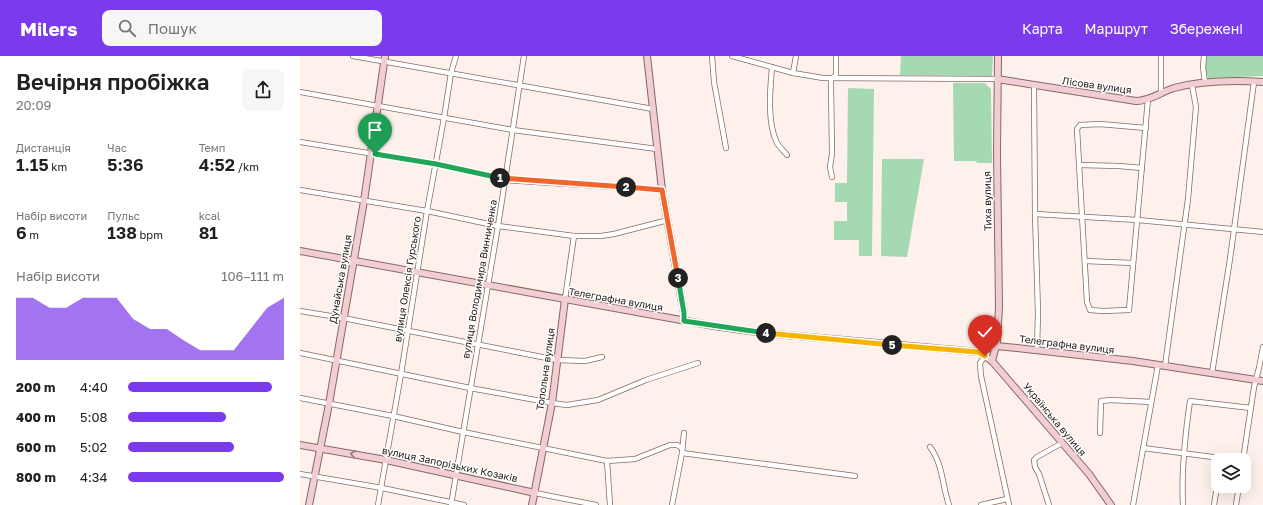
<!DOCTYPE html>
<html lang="uk">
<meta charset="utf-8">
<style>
:root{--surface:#fff;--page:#f6f6f6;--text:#202124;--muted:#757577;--accent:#7c3aed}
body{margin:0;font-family:"Golos Text",sans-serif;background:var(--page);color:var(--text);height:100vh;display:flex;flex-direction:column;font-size:15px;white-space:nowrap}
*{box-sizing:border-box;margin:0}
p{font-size:13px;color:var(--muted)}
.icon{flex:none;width:22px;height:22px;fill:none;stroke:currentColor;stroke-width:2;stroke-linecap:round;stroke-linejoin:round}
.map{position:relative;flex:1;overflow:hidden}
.drawer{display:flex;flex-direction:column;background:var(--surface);width:300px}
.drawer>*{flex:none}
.tools{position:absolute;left:911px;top:397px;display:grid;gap:8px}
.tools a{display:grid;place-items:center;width:40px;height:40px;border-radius:8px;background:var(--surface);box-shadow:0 4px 16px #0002;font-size:20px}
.pin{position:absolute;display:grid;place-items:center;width:34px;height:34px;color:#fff;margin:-41px -17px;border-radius:50% 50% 50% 0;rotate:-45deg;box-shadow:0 0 4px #0007}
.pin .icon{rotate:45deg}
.km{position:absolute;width:20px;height:20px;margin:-10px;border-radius:50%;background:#222;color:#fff;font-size:11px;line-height:20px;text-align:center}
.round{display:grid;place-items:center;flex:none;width:42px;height:42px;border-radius:8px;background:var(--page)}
.head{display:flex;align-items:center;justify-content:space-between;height:68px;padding:0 16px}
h1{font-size:22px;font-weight:600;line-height:30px}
.metrics{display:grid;grid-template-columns:repeat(3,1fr);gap:6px;height:68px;padding:4px 16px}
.metrics div{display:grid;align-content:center}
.metrics b{font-size:17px;font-weight:600}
.metrics small{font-size:11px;font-weight:400}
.metrics p{font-size:11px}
.chart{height:112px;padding:8px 16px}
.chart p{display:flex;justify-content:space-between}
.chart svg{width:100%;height:72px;margin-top:4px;fill:var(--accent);opacity:.7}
ul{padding:0 16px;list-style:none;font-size:13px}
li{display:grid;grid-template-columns:64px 48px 1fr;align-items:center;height:30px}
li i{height:10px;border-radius:5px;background:var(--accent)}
header{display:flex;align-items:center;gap:24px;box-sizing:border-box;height:56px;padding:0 20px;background:var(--accent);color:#fff}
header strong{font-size:19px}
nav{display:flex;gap:22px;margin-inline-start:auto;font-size:14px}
.search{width:280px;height:36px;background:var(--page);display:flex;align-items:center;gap:10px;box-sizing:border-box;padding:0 14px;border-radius:8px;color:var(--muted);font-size:15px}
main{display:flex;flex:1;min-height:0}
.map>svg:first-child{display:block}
.green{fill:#a4d9b2}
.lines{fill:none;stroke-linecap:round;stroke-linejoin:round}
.street-casing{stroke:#876a5e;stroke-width:6}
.secondary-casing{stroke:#876a5e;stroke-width:8}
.street{stroke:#fff;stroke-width:4.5}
.secondary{stroke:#f2cdd3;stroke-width:6}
.oneway{stroke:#957c7d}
.split-1-casing{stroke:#fff;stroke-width:8}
.split-2-casing{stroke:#fff;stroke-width:8}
.split-3-casing{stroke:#fff;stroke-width:8}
.split-4-casing{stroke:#fff;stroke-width:8}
.split-5-casing{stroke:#fff;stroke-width:8}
.split-6-casing{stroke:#fff;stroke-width:8}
.split-1{stroke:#22a559;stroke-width:5}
.split-2{stroke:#f0652b;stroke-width:5}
.split-3{stroke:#f0652b;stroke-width:5}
.split-4{stroke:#22a559;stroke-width:5}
.split-5{stroke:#f5b400;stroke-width:5}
.split-6{stroke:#f5b400;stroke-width:5}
.labels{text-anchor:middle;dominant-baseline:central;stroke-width:3;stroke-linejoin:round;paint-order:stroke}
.street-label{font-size:10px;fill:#241813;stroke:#fff}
</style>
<header>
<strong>Milers</strong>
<div class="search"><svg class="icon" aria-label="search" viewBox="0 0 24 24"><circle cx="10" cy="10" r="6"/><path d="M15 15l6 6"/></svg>Пошук</div>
<nav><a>Карта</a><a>Маршрут</a><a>Збережені</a></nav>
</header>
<main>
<section class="drawer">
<div class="head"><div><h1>Вечірня пробіжка</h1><p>20:09</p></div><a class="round"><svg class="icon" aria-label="share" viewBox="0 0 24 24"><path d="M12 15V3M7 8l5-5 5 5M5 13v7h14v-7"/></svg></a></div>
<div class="metrics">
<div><p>Дистанція</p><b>1.15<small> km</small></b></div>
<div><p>Час</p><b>5:36</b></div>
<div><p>Темп</p><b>4:52<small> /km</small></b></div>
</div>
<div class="metrics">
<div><p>Набір висоти</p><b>6<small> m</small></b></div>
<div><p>Пульс</p><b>138<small> bpm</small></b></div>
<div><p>kcal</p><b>81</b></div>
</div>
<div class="chart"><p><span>Набір висоти</span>106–111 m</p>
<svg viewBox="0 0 160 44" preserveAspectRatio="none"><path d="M0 44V6L10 6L20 12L30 12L40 6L50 6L60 6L70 19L80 25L90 25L100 32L110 38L120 38L130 38L140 25L150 12L160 6V44z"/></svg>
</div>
<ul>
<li><b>200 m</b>4:40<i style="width:92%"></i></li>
<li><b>400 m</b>5:08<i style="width:63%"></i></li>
<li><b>600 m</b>5:02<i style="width:68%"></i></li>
<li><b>800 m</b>4:34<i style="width:100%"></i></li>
</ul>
</section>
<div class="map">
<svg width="963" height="449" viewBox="0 0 963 449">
<rect width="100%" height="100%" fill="#fef1eb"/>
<g class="green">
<path d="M601 0H693L692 20 600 19Z"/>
<path d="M906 0H963V20L908 22 905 12Z"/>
<path d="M653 27H685L691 33 692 107H677L676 105H654Z"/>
<path d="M548 32 574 33 572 200H559V184H534V165H547V146H535V127H547Z"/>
<path d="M582 103H624L607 201 581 200Z"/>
</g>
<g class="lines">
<g class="street-casing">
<g id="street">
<path d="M53 0 353 53"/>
<path d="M412 0 414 26 426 92"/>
<path d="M432 0 493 17 523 22 697 23"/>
<path d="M861 0V37"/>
<path d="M904 0 903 11 905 27"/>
<path d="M472 11C470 34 467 67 477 87 480 92 484 95 487 99"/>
<path d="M493 17 496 0"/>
<path d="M734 29 735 158 738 256 737 294"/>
<path d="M0 36 213 74 357 93"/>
<path d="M846 72 800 68 780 69 777 73 787 246 790 254 803 255 829 254 848 43"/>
<path d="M0 86 136 108 205 124 362 134"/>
<path d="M779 109 819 110 842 112"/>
<path d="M532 121 530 111 532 98 531 28V23L536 19V0"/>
<path d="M0 134 127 155 198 170 274 180H301L314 178 368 164"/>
<path d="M735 158 838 164 963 176"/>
<path d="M785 205 833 207"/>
<path d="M265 243 274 180"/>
<path d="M0 255 43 262 257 304 285 305 302 301"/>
<path d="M0 297 170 332 252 347 267 349 298 344 346 324 398 307"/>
<path d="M685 300 680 307 681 320 709 449"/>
<path d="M865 310 888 143 896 51 892 29"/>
<path d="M912 317 930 203 954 26"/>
<path d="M0 342 93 360 163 376 307 405 335 403 370 389H377L382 392"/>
<path d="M800 377 801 345 811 344 851 346"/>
<path d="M630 391C643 408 642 429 649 449"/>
<path d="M843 392 936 404"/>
<path d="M382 397 555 420"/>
<path d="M943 404 954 331 959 312 963 291"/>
<path d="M307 405 310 449"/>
<path d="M0 418 82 432 164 449"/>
<path d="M235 437 296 449"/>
<path d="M78 449 101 318 127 155 144 62 151 17 156 0"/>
<path d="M151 449 198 170 224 0"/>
<path d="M372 449 382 397 384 377"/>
<path d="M681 449 707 443"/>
<path d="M749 449 739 418 735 411 734 404 737 401 762 387"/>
<path d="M833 449 858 309"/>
<path d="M883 449C881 414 885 380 890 345L951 352"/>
<path d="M914 449 918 424"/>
<path d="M936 449 939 430"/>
</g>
</g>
<g class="secondary-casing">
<g id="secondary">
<path d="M347 0 362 134 384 257V265"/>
<path d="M697 23 836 45C850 45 861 36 874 32 904 24 933 24 963 26"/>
<path d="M0 195 414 270 464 277 678 296 696 290 717 292 833 305 963 325"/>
<path d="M678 296 692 305 789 418 811 449"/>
<path d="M692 305 697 286 699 251 697 96 698 0"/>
<path d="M0 389 86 404 235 437"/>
<path d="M9 449 29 348 64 145 85 0"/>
<path d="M232 449 252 347 265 243"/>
</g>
</g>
<use href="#street" class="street"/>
<use href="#secondary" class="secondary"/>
</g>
<defs><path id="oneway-chevron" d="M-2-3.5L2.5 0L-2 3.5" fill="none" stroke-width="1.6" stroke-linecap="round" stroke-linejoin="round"/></defs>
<use class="oneway" href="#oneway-chevron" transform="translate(53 398) rotate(-170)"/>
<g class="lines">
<g class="split-1-casing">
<path id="split-1" d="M75 98 136 108 200 122"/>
</g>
<g class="split-2-casing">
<path id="split-2" d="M200 122 326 131"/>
</g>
<g class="split-3-casing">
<path id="split-3" d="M326 131 362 134 378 222"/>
</g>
<g class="split-4-casing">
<path id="split-4" d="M378 222 384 257V265L466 277"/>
</g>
<g class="split-5-casing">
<path id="split-5" d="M466 277 592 289"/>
</g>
<g class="split-6-casing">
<path id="split-6" d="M592 289 678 296 685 300"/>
</g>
<use href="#split-1" class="split-1"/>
<use href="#split-2" class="split-2"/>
<use href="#split-3" class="split-3"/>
<use href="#split-4" class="split-4"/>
<use href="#split-5" class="split-5"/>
<use href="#split-6" class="split-6"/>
</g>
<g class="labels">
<g class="street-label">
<text transform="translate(797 29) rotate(8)">Лісова вулиця</text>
<text transform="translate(687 145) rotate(-91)">Тиха вулиця</text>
<text transform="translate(40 223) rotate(-80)">Дунайська вулиця</text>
<text transform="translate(107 223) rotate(-81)">вулиця Олексія Гурського</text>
<text transform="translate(179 223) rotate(-80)">вулиця Володимира Винниченка</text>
<text transform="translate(316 243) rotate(10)">Телеграфна вулиця</text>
<text transform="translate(767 288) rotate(7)">Телеграфна вулиця</text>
<text transform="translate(245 313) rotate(-82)">Топольна вулиця</text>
<text transform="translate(755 363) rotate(50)">Українська вулиця</text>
<text transform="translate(150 408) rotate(12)">вулиця Запорізьких Козаків</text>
</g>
</g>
</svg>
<div class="tools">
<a><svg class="icon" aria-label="layers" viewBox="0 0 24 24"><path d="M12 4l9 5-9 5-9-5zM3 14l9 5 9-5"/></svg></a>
</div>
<div class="pin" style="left:75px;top:98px;background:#1e9e55"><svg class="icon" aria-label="arrive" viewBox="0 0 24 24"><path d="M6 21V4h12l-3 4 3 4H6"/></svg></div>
<div class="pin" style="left:685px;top:300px;background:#d93025"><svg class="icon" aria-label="check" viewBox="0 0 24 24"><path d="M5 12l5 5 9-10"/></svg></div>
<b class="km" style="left:200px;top:122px">1</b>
<b class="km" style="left:326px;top:131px">2</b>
<b class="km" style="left:378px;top:222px">3</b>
<b class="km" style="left:466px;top:277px">4</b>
<b class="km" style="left:592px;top:289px">5</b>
</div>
</main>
